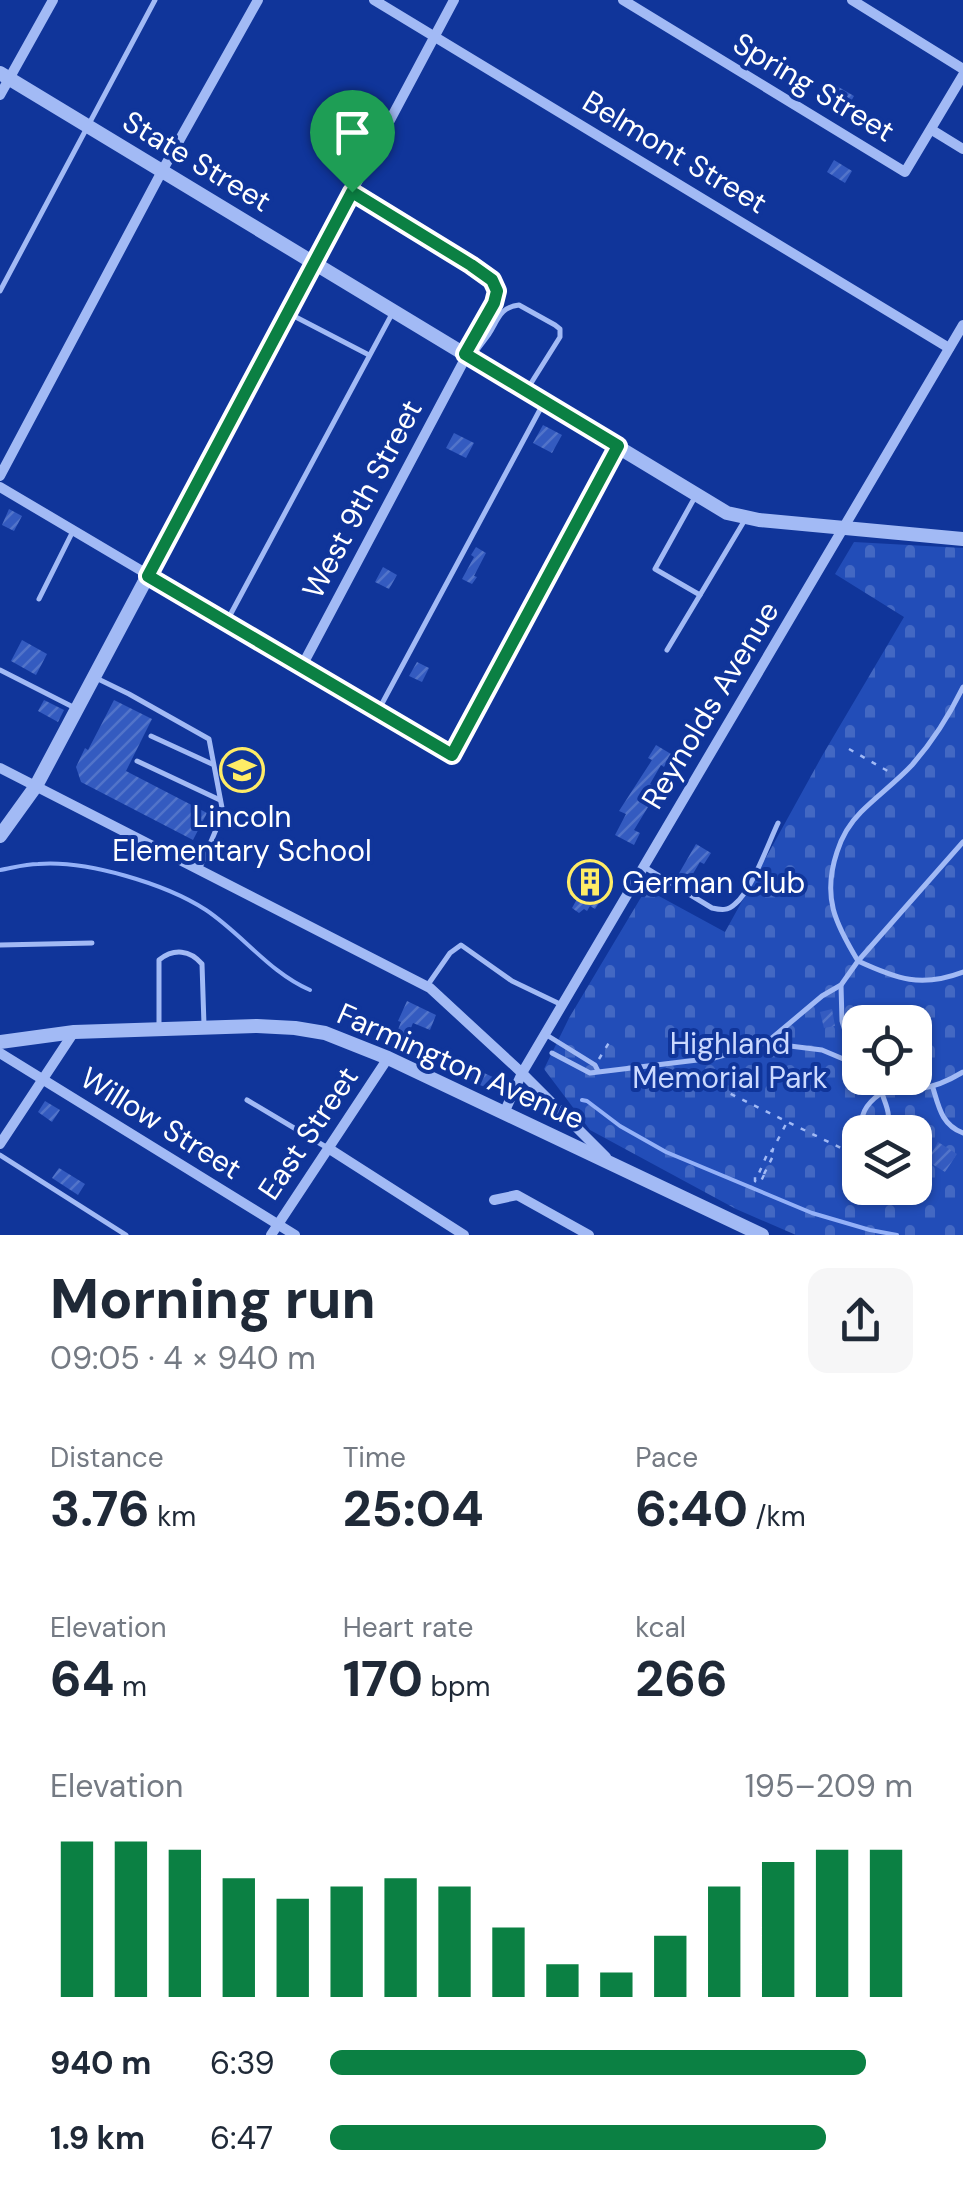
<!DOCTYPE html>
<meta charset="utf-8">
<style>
:root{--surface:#fff;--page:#f6f6f7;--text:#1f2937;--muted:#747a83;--accent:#0b8043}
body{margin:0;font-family:"DM Sans",sans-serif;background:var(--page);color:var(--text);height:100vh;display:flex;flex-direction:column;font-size:38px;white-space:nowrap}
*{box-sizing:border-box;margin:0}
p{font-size:32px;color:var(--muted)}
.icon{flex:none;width:55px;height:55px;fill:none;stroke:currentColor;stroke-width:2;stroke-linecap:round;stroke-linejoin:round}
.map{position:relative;height:1235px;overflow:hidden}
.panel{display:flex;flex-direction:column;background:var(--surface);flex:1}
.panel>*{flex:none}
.tools{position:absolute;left:842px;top:1005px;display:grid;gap:20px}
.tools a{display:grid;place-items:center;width:90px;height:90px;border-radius:20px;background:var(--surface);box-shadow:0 2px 8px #0004;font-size:50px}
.pin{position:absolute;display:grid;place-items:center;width:85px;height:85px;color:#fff;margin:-102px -42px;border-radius:50% 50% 50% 0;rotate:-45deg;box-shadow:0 0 10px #0007}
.pin .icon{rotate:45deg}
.round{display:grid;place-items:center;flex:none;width:105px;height:105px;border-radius:20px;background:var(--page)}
.headline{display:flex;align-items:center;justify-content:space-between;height:170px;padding:0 50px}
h1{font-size:55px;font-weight:800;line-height:75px}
.figures{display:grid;grid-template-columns:repeat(3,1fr);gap:15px;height:170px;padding:10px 50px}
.figures div{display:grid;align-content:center}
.figures b{font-size:50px;font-weight:800}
.figures small{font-size:28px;font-weight:400}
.figures p{font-size:28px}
.chart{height:280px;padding:20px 50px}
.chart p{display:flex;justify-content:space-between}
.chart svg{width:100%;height:180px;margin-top:10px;stroke:var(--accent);stroke-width:6}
ul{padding:0 50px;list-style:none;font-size:32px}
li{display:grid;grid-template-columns:160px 120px 1fr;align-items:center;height:75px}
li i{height:25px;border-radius:12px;background:var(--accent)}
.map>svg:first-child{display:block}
.cemetery{fill:url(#cemetery-stones);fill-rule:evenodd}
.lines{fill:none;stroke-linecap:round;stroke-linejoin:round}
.stream{stroke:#94b1f8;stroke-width:4}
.building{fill:url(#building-hatch)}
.path{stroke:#a2baf5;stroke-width:2.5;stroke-dasharray:5 8;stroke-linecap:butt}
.service{stroke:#a2baf5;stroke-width:5}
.minor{stroke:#a2baf5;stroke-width:10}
.tertiary{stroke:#a2baf5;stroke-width:14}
.route-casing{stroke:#fff;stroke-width:20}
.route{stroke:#0b8043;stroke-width:12}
.labels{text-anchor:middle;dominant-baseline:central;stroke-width:8;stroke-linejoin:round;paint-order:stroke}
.street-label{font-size:30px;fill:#fff;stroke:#10359a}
.poi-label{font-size:30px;fill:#fff;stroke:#10359a}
.park-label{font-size:30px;fill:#cbd9fe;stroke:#10359a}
</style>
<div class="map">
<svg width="963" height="1235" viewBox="0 0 963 1235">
<defs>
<pattern id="cemetery-stones" width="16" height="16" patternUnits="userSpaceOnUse" patternTransform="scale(2.5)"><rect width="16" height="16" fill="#224db8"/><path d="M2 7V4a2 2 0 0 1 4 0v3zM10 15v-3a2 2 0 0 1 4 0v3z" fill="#4368c3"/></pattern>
<pattern id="building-hatch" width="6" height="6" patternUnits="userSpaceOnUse" patternTransform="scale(2.5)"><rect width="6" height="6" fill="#345bc0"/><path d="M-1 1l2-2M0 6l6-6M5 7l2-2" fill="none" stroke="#5274c9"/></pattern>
</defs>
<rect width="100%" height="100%" fill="#10359a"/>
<path class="cemetery" d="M854 542 963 548V1235H796L736 1209 590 1130 544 1069 569 1018 646 889 725 932 822 756 904 617 835 574ZM860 1022H915V1078H860ZM860 1132H915V1188H860Z"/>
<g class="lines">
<g class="stream">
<path d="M0 870C12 868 25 864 38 864 87 860 166 884 206 910 242 934 270 973 310 990"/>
<path d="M582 1100 587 1101 620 1126 666 1152 812 1213 870 1230 897 1235"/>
</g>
</g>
<g class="building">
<path d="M835 85 854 96 846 110 827 99Z"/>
<path d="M834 160 852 171 845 183 827 172Z"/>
<path d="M543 425 562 435 552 453 533 443Z"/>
<path d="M454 433 474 443 466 458 446 448Z"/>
<path d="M9 509 22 516 14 531 2 525Z"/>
<path d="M476 547 486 553 474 576 477 577 472 584 462 579 474 557 471 555Z"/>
<path d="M383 567 397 575 389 589 375 582Z"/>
<path d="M22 640 47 654 36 675 11 661Z"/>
<path d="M417 662 429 668 422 682 409 676Z"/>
<path d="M44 700 64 710 58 722 38 711Z"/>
<path d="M114 700 152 719 126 771 207 813 193 840 81 782 76 767 85 748 88 750Z"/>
<path d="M656 745 671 754 664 767 661 765 650 784 659 789 634 830 640 833 634 845 615 835 626 814 619 811 652 760 648 758Z"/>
<path d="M696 844 711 853 704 864 700 862 688 882 678 875Z"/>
<path d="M590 861 609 873 597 891 604 895 595 909 590 906 587 911 584 909 579 913 572 908 577 899 569 894Z"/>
<path d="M407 1001 436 1015 430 1030 413 1023 407 1037 397 1032 401 1022 398 1021Z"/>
<path d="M832 1009 835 1026 824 1028 820 1012Z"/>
<path d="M473 1068 495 1078 490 1089 467 1080Z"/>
<path d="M45 1101 60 1110 52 1122 38 1112Z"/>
<path d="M938 1142 957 1154 945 1172 927 1161Z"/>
<path d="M59 1168 85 1184 78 1195 52 1178Z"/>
</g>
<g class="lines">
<g class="path">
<path d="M849 749 893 774"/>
<path d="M599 1059 610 1041"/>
<path d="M684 1071 851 1153"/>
<path d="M764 1174 775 1152 772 1151"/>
<path d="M764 1175 760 1183 755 1181V1174L759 1173 769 1150 772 1151 786 1124"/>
</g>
<g class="service">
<path d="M352 192C373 205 493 272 496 289 499 304 474 339 466 353"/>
<path d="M0 291 155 0"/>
<path d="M288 313 369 355"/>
<path d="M473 356C478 348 484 341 489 334 498 320 500 307 519 305L555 325 560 329V337L528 388"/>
<path d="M695 497 655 569 700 595 746 518"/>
<path d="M39 599 73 531"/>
<path d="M228 619 393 312"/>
<path d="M667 650 700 595"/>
<path d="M0 670 73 707"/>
<path d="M94 677 129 694 209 739 223 813 199 870"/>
<path d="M378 711 543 404"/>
<path d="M151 736 212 764"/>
<path d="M137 761 220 800"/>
<path d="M963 842 858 961C897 979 921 988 963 972"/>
<path d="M646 868 712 908C721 910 728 911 735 904 752 890 768 844 778 823"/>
<path d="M0 945 92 943"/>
<path d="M841 985 842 1021 854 1060"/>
<path d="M427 986 450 953 461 945 512 981 562 1005"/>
<path d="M159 1028V960C174 948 190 950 202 964L204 1025"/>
<path d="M545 1034 595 1065 598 1071"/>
<path d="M766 1043 822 996 841 985 858 961C835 923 822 897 837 852 842 836 849 824 861 812 877 796 896 782 912 765 932 742 950 714 963 687"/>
<path d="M552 1053 590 1073 714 1058 766 1043 822 1050 860 1066"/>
<path d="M874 1078C908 1095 932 1091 963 1072"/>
<path d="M879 1080C881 1102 897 1113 882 1132"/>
<path d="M933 1088C939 1108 942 1125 963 1133"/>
<path d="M247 1100 326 1147"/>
<path d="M864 1132C857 1117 867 1103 880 1094"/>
<path d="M0 1155 126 1235"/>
</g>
<g class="minor">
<path d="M374 0 949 348"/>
<path d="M623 0 905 172 963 75"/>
<path d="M852 0 963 69"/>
<path d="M0 95 53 0"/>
<path d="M932 130 963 149"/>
<path d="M314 263 454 0"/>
<path d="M0 476 161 173 258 0"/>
<path d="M0 487 453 755 618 446"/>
<path d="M302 666 467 355"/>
<path d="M0 768 430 988 522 1073 606 1157"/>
<path d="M0 1053 295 1235"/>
<path d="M504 1113 522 1073 963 325"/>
<path d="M0 1144 74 1032"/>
<path d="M328 1148 464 1235"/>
<path d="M494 1200 517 1195 589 1235"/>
<path d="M271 1235 388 1058"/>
</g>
<g class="tertiary">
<path d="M0 73 727 513 759 520 963 539"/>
<path d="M0 836 36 786 314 263"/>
<path d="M0 1042 74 1032 257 1026 295 1028 325 1033 388 1058 762 1235"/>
</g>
</g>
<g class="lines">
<g class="route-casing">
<path id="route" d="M352 192 471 265 492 280 497 291 494 303 465 354 618 446 452 755 148 576Z"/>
</g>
<use href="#route" class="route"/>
</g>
<defs>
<g id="school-ring" transform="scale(2.25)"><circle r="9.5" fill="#10359a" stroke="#ffec66" stroke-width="1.5"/><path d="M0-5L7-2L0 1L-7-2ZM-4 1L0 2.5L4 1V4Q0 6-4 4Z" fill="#ffec66"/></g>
<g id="building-ring" transform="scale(2.25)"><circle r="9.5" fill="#10359a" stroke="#ffec66" stroke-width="1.5"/><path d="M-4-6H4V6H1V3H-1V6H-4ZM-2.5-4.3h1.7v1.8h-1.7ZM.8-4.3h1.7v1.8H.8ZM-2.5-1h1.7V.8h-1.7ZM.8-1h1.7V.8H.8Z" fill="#ffec66"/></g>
</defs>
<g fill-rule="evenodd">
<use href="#school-ring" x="242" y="770"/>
<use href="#building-ring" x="590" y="882"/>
</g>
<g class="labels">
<g class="street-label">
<text transform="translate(814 87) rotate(31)">Spring Street</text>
<text transform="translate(675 152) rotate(31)">Belmont Street</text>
<text transform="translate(197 161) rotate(31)">State Street</text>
<text transform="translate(362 499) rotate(-62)">West 9th Street</text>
<text transform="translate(710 705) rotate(-59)">Reynolds Avenue</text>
<text transform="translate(461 1066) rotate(24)">Farmington Avenue</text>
<text transform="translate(161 1123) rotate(32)">Willow Street</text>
<text transform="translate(308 1133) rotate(-56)">East Street</text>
</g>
<g class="poi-label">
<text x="242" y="816">Lincoln<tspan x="242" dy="34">Elementary School</tspan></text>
<text x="622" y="882" text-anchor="start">German Club</text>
</g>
<g class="park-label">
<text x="730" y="1043">Highland<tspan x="730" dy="34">Memorial Park</tspan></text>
</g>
</g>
</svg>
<div class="tools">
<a><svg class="icon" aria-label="locate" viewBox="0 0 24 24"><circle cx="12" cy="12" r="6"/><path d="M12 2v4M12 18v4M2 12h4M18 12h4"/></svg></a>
<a><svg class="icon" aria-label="layers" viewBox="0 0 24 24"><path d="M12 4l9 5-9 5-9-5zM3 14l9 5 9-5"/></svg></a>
</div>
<div class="pin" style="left:352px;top:192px;background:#1e9e55"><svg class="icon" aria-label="arrive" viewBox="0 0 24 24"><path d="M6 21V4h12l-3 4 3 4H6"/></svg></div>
</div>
<section class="panel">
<div class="headline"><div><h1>Morning run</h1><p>09:05 · 4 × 940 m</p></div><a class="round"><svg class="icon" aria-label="share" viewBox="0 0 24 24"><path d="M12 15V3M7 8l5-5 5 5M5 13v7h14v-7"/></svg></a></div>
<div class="figures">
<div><p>Distance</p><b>3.76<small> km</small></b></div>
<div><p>Time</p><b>25:04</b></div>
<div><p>Pace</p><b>6:40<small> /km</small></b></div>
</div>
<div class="figures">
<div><p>Elevation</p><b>64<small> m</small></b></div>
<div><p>Heart rate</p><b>170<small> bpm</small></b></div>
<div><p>kcal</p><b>266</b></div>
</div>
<div class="chart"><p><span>Elevation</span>195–209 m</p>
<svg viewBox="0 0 160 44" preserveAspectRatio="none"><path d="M5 44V6M15 44V6M25 44V8M35 44V15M45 44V20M55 44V17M65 44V15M75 44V17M85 44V27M95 44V36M105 44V38M115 44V29M125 44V17M135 44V11M145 44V8M155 44V8"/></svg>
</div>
<ul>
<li><b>940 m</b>6:39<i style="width:92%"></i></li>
<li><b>1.9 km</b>6:47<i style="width:85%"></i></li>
</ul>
</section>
